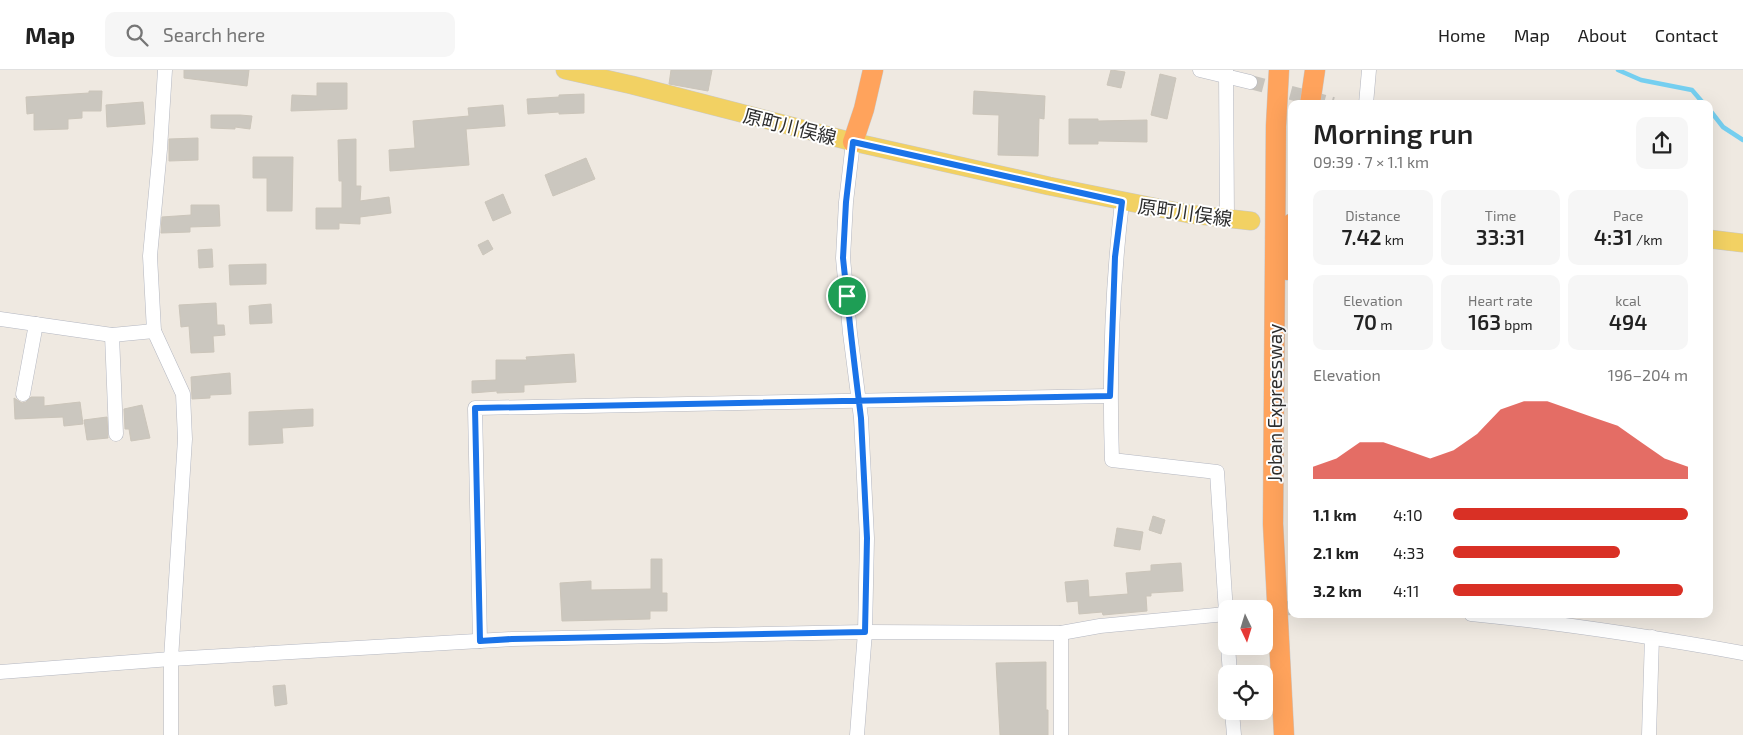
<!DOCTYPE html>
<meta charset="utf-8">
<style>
:root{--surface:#fff;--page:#f6f6f6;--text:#222;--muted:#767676;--line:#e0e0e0;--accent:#d93025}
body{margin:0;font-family:"Exo 2","Noto Sans JP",sans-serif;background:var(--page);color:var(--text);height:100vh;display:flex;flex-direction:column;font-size:19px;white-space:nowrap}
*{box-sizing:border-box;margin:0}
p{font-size:16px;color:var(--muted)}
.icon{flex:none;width:28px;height:28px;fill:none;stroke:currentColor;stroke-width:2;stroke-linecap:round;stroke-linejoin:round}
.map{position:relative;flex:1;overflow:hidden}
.side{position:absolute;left:1288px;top:30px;width:425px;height:518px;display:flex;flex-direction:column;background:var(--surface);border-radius:10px;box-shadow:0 5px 20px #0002}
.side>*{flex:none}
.needle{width:32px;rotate:176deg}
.buttons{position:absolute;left:1218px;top:530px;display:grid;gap:10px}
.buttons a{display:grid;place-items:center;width:55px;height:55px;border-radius:10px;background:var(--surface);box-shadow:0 5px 20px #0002;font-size:25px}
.pin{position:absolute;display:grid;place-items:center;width:42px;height:42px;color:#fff;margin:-21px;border:2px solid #fff;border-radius:50%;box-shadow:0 1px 5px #0007}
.round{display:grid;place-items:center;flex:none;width:52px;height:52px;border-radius:10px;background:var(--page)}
.headline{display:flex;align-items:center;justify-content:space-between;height:85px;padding:0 25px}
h1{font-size:28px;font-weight:600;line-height:38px}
.stats{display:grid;grid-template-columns:repeat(3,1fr);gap:8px;height:85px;padding:5px 25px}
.stats div{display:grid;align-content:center;border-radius:10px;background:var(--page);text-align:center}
.stats b{font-size:21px;font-weight:600}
.stats small{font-size:14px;font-weight:400}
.stats p{font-size:14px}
.chart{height:140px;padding:10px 25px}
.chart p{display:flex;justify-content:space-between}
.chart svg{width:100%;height:90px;margin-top:5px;fill:var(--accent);opacity:.7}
ul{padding:0 25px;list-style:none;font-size:16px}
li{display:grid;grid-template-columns:80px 60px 1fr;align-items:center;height:38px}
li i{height:12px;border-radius:6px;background:var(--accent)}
header{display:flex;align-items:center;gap:30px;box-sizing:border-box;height:70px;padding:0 25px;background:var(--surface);border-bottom:1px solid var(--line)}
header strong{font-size:24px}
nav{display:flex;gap:28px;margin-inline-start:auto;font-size:18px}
.search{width:350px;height:45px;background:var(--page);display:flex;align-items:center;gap:12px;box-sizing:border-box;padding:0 18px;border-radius:10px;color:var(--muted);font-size:19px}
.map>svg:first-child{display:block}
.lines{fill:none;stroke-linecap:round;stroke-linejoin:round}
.stream{stroke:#75cff0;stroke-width:4.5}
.building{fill:#cbc7bf;stroke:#cbc5ba}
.minor-tunnel{stroke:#c8c4bd;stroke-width:14;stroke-dasharray:14 7;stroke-linecap:butt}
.minor-casing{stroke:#b4b7c1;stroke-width:15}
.major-casing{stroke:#c9c9c9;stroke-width:19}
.highway-casing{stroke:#c9c9c9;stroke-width:21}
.minor{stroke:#fff;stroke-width:14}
.major{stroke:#f2d163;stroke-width:18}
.highway{stroke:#ffa35c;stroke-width:20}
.route-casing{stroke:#fff;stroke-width:10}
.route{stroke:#1a73e8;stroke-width:6}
.labels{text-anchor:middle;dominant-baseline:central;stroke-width:4;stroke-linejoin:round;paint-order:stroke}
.street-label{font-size:19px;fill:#2e2e2e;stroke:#fff}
</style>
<header>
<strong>Map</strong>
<div class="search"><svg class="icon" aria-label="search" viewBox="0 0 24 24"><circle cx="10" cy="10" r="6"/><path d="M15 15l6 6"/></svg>Search here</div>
<nav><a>Home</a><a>Map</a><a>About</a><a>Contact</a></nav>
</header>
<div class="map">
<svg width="1743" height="665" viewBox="0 0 1743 665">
<rect width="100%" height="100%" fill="#efe9e1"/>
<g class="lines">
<g class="stream">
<path d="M1618 0 1641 10 1692 20 1704 34"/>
<path d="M1709 39 1723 57 1743 70"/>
</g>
</g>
<g class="building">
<path d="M184 0H249L247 16 184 8Z"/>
<path d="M671 0H712L708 21 669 14Z"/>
<path d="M1111 0 1125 2 1121 18 1107 15Z"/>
<path d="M1160 4 1176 8 1167 49 1151 45Z"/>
<path d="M317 13H347V39L291 41 292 25 317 26Z"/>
<path d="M89 21H102L101 41H82V48L68 49V59L34 60V43L27 44 26 27 89 23Z"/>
<path d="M974 21 1045 26 1044 49 1039 48 1038 86 998 85 999 45 973 44Z"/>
<path d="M584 24V43L559 44V42L528 44 527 29 559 27V25Z"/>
<path d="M143 32 145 54 107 57 106 35Z"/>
<path d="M503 35 505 56 466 59 469 95 390 101 389 80 415 78 413 51 469 46 468 38Z"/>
<path d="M211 45H240L252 46 250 59 235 57V59L211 58Z"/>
<path d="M1069 49H1098V51L1147 50V72L1098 71V74H1069Z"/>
<path d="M198 68V90L169 91V69Z"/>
<path d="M356 69V116H361L360 131 389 127 391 143 360 147V154L339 153V159H316V138H342V111H339L338 70Z"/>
<path d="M253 87H293L292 141H267V108H253Z"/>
<path d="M586 88 595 109 553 126 545 105Z"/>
<path d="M503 124 511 143 493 151 485 132Z"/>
<path d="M191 135H219L220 156 190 157V162L161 163 162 147 191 145Z"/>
<path d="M488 170 493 179 483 185 478 175Z"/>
<path d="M212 179 213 197 199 198 198 180Z"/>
<path d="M266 194V214L230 215 229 195Z"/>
<path d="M216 233 217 255H224L225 265 213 266 214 282 191 283 189 256 181 257 179 235Z"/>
<path d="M271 234 272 253 250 254 249 236Z"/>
<path d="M574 284 576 312 524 315V322L497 323V321L472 323V311L496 310V290H527L526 287Z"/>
<path d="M230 303 231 324 210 325V328L192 329 191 307Z"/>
<path d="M31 327H44V336L80 332 83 354 64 356 63 347 15 349 14 328 22 333 26 332Z"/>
<path d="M142 335 150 368 131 371 129 359H125L124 339Z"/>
<path d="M313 339V356L282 358 283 373 249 375V342Z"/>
<path d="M107 347 108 368 87 370 84 350Z"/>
<path d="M1153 446 1165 450 1161 464 1149 460Z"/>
<path d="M1117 458 1143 462 1140 480 1114 476Z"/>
<path d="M651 489H662V523H667V541H650V549L562 551 560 513 591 511V520L651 519Z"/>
<path d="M1181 493 1183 521 1151 523V526H1146L1147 541 1103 545 1102 542 1079 544 1078 531 1067 532 1065 512 1088 510 1089 527 1128 524 1126 503 1151 501V495Z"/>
<path d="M1046 592V640H1048V665H1000L996 593Z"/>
<path d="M285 615 287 634 275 636 273 616Z"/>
</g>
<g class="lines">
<g class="minor-tunnel">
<path d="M1250 12 1333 34"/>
<path d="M1264 540 1291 538"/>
</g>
<g class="minor-casing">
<g id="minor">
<path d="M165 0 160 79 150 186 154 261 183 324 185 369 171 589V665"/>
<path d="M1200 0 1250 12"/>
<path d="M1226 0 1227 148"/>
<path d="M1366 34 1369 0"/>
<path d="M853 72 846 132 843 188 850 263 861 348 867 468 865 562 857 665"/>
<path d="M1122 132C1112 218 1109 304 1112 390L1217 402 1226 543"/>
<path d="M0 249 112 265 154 261"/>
<path d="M112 265 116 364"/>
<path d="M23 324 36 254"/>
<path d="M1471 544C1562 553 1653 567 1743 583"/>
<path d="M1061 563V665"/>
<path d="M480 571 475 338 1110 326"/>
<path d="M1228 576 1230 604"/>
<path d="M0 602 171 589 512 569 865 562 1061 563 1100 556 1226 544"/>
<path d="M1232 641 1234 665"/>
<path d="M1649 665 1652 567"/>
</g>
</g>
<g class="major-casing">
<g id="major">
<path d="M565 0 632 15 853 72 1049 116 1189 144 1251 151"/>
<path d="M1709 169 1743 173"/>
</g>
</g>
<g class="highway-casing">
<g id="highway">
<path d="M1279 0 1276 56 1273 454 1284 665"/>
<path d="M1310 34 1315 0"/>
<path d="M853 72 864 39 873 0"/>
<path d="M1287 200 1291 154"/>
</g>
</g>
<use href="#minor" class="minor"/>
<use href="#major" class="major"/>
<use href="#highway" class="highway"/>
</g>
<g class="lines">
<g class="route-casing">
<path id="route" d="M847 226C851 267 856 308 861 348L867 468 865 562 512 569 480 571 475 338 1110 326 1115 187 1122 132 853 72 846 132 843 188 847 226"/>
</g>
<use href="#route" class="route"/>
</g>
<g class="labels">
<g class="street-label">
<text transform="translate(790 56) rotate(14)">原町川俣線</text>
<text transform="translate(1185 142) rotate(8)">原町川俣線</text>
<text transform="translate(1274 333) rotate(-90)">Joban Expressway</text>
</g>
</g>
</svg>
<div class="buttons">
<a><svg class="needle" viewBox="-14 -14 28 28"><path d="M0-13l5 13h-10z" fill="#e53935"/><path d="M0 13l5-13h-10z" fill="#767676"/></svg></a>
<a><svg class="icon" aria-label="locate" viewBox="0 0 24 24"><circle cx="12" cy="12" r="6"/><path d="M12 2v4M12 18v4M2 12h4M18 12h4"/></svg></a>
</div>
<div class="pin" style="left:847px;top:226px;background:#1e9e55"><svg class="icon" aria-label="arrive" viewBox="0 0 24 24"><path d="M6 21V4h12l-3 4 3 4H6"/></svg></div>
<section class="side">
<div class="headline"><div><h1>Morning run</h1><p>09:39 · 7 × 1.1 km</p></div><a class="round"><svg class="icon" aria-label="share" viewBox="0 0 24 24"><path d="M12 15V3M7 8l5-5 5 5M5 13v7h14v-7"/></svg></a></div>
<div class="stats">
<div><p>Distance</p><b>7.42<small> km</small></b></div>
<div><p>Time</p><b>33:31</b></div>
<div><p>Pace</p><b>4:31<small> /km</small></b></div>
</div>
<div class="stats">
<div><p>Elevation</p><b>70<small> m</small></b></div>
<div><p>Heart rate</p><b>163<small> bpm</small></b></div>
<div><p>kcal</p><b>494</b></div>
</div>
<div class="chart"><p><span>Elevation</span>196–204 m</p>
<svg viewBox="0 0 160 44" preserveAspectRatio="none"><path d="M0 44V38L10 34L20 26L30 26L40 30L50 34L60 30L70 22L80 10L90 6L100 6L110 10L120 14L130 18L140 26L150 34L160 38V44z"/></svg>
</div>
<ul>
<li><b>1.1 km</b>4:10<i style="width:100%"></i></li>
<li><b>2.1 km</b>4:33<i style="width:71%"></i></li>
<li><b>3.2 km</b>4:11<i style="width:98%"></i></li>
</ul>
</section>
</div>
